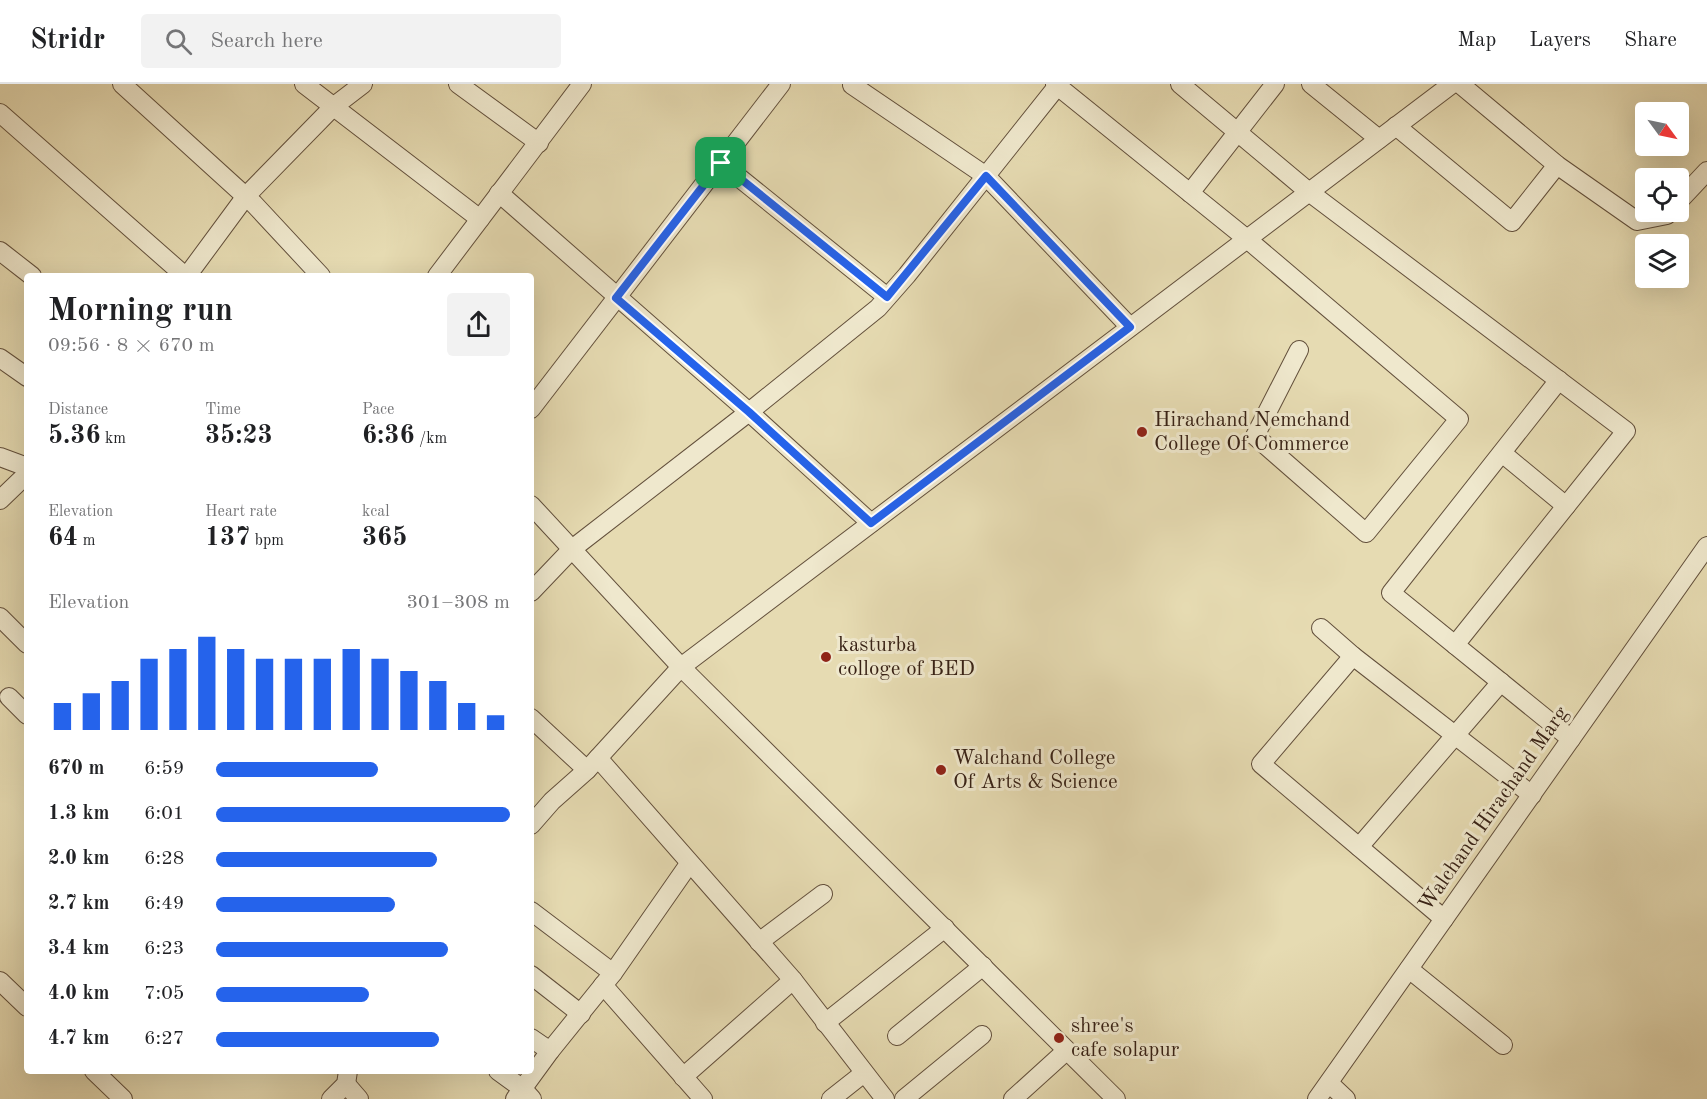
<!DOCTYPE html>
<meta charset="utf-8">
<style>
:root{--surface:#fff;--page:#f2f2f2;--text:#202124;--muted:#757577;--line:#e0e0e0;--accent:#2563eb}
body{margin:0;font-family:"Old Standard TT",serif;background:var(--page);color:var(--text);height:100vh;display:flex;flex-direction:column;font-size:22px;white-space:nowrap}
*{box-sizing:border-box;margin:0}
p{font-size:20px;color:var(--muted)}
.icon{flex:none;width:33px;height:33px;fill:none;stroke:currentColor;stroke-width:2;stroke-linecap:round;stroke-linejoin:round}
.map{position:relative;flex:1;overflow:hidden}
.sheet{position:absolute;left:24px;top:189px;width:510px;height:801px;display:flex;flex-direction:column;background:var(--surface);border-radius:6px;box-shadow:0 6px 24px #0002}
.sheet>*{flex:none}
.needle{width:39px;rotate:123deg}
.tools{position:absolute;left:1635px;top:18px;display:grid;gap:12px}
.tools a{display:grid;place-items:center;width:54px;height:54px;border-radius:6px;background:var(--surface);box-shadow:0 6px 24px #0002;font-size:30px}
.pin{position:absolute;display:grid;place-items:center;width:51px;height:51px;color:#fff;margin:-26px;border-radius:12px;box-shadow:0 3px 9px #0006}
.round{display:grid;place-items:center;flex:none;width:63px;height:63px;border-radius:6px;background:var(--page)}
.summary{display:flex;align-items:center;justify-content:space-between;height:102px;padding:0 24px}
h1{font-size:33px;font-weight:700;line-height:45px}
.figures{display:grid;grid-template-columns:repeat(3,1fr);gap:9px;height:102px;padding:6px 24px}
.figures div{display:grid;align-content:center}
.figures b{font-size:26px;font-weight:700}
.figures small{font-size:16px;font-weight:400}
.figures p{font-size:16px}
.chart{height:168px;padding:12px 24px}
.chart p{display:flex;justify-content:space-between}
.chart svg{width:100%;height:108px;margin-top:6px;stroke:var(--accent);stroke-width:6}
ul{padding:0 24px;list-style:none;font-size:20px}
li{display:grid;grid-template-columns:96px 72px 1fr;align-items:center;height:45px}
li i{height:15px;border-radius:8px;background:var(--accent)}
header{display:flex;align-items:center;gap:36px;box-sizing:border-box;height:84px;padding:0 30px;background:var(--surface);border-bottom:2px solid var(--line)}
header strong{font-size:28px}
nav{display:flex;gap:33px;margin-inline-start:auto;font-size:21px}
.search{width:420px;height:54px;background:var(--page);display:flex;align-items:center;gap:15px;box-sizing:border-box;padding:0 21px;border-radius:6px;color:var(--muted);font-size:22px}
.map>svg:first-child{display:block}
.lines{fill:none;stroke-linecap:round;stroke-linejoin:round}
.minor-casing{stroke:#63503c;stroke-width:20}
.minor{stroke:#efe8cd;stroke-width:18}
.route-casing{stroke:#fff;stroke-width:12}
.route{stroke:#2563eb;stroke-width:8}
.poi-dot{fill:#8f2418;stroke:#efe8cd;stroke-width:2}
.labels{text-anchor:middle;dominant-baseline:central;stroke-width:6;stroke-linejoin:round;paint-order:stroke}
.poi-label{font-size:21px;fill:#372115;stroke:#efe8cd;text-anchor:start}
.street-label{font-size:21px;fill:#372115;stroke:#efe8cd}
</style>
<header>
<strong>Stridr</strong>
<div class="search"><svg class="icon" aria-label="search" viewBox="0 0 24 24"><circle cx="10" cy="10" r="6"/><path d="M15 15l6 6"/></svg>Search here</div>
<nav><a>Map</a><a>Layers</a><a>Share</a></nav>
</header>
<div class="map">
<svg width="1707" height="1015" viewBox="0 0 1707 1015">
<rect width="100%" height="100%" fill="#e6dbb2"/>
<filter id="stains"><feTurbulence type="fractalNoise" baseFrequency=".00333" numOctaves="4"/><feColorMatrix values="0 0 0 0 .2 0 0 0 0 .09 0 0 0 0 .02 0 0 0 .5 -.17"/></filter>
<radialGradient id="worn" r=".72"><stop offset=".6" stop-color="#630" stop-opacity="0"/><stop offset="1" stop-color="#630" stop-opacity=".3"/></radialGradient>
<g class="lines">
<g class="minor-casing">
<g id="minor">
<path d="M122 0 254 120 321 192"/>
<path d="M304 0 480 135"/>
<path d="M458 0 539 59"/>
<path d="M1055 0 1247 155 1459 335 1366 449 1255 352 1299 266"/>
<path d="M1180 0 1309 108 1626 347 1455 561"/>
<path d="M1311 0 1379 55"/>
<path d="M1460 0 1557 81 1637 137 1667 131 1670 128"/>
<path d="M852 1 986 92 1130 243"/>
<path d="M0 29 185 192"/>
<path d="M1396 42 1512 138 1557 81"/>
<path d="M721 79 887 213"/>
<path d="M499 109 749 328 871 439"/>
<path d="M1190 109 1275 0"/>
<path d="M1678 118 1707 87"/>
<path d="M0 167 32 192"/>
<path d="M187 192 246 112 333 23 363 0"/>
<path d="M437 192 582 0"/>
<path d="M0 274 27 293"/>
<path d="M1559 296 1391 509 1571 655"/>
<path d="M531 325 781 0"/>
<path d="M1502 369 1566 422"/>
<path d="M0 373 27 383"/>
<path d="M0 416 27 390"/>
<path d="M531 421 681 583 1116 1015"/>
<path d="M531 508 572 465 749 328 878 224 907 191 1059 0"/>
<path d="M0 533 27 560"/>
<path d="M1321 544 1353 572"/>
<path d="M9 613 27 631"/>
<path d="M531 634 587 686"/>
<path d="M598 674 793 896 885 1015"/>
<path d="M531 741 552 717 587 686 681 583 1452 0"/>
<path d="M1359 763 1501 598"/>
<path d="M531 827 613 889"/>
<path d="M1444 835 1261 680 1353 572 1532 711"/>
<path d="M759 858 823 810"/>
<path d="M1409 885 1503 961"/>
<path d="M531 891 581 930"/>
<path d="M0 897 27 923"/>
<path d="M603 901 703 1015"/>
<path d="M825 939 945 844"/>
<path d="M897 952 983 882"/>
<path d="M531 954 550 967"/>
<path d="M94 987 123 1015"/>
<path d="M498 987 523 1005 532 1015"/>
<path d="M683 993 793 896"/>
<path d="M1329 999 1346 1015"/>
<path d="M346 1000 359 1015"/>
<path d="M331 1015 346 1000 348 987"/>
<path d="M515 1015 550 967 613 889 689 780"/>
<path d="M831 1015 864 989"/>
<path d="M904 1015 982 951"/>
<path d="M1013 1015 1066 967"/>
<path d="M1317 1015 1707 462"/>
</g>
</g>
<use href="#minor" class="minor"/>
</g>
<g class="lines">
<g class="route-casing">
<path id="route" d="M721 79 887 213 986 92 1130 243 871 439 749 328 616 214Z"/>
</g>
<use href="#route" class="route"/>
</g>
<g class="poi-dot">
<circle cx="1142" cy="348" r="6"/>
<circle cx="826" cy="573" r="6"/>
<circle cx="941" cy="686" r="6"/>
<circle cx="1059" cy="954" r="6"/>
</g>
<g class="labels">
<g class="poi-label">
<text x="1154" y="336">Hirachand Nemchand<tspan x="1154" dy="24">College Of Commerce</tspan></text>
<text x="838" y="561">kasturba<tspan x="838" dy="24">colloge of BED</tspan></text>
<text x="953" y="674">Walchand College<tspan x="953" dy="24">Of Arts &amp; Science</tspan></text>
<text x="1071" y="942">shree's<tspan x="1071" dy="24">cafe solapur</tspan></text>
</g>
<g class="street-label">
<text transform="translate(1494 725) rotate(-55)">Walchand Hirachand Marg</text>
</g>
</g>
<rect width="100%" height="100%" filter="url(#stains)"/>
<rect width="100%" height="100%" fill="url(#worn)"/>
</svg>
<div class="tools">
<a><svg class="needle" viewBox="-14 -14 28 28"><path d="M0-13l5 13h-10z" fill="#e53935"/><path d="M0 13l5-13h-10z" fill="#757577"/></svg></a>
<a><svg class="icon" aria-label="locate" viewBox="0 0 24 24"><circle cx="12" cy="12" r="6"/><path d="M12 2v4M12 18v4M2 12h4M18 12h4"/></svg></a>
<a><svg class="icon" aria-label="layers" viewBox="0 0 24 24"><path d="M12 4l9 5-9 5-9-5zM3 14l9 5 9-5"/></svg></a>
</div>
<div class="pin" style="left:721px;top:79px;background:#1e9e55"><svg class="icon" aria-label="arrive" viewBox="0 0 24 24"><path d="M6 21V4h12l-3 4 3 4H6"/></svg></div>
<section class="sheet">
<div class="summary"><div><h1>Morning run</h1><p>09:56 · 8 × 670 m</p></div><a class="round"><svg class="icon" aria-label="share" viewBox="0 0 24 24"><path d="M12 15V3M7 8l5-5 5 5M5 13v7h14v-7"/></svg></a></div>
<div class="figures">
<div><p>Distance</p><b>5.36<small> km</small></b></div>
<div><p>Time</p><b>35:23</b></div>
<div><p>Pace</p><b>6:36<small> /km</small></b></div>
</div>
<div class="figures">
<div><p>Elevation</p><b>64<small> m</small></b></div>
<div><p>Heart rate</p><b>137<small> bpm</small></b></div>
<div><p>kcal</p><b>365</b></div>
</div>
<div class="chart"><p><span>Elevation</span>301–308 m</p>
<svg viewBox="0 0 160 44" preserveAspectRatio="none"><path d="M5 44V33M15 44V29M25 44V24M35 44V15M45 44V11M55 44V6M65 44V11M75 44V15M85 44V15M95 44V15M105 44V11M115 44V15M125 44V20M135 44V24M145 44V33M155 44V38"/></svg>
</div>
<ul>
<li><b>670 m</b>6:59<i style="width:55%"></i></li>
<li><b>1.3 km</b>6:01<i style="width:100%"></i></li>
<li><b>2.0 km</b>6:28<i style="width:75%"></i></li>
<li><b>2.7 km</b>6:49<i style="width:61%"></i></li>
<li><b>3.4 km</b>6:23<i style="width:79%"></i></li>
<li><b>4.0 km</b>7:05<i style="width:52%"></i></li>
<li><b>4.7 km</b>6:27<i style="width:76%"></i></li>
</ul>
</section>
</div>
